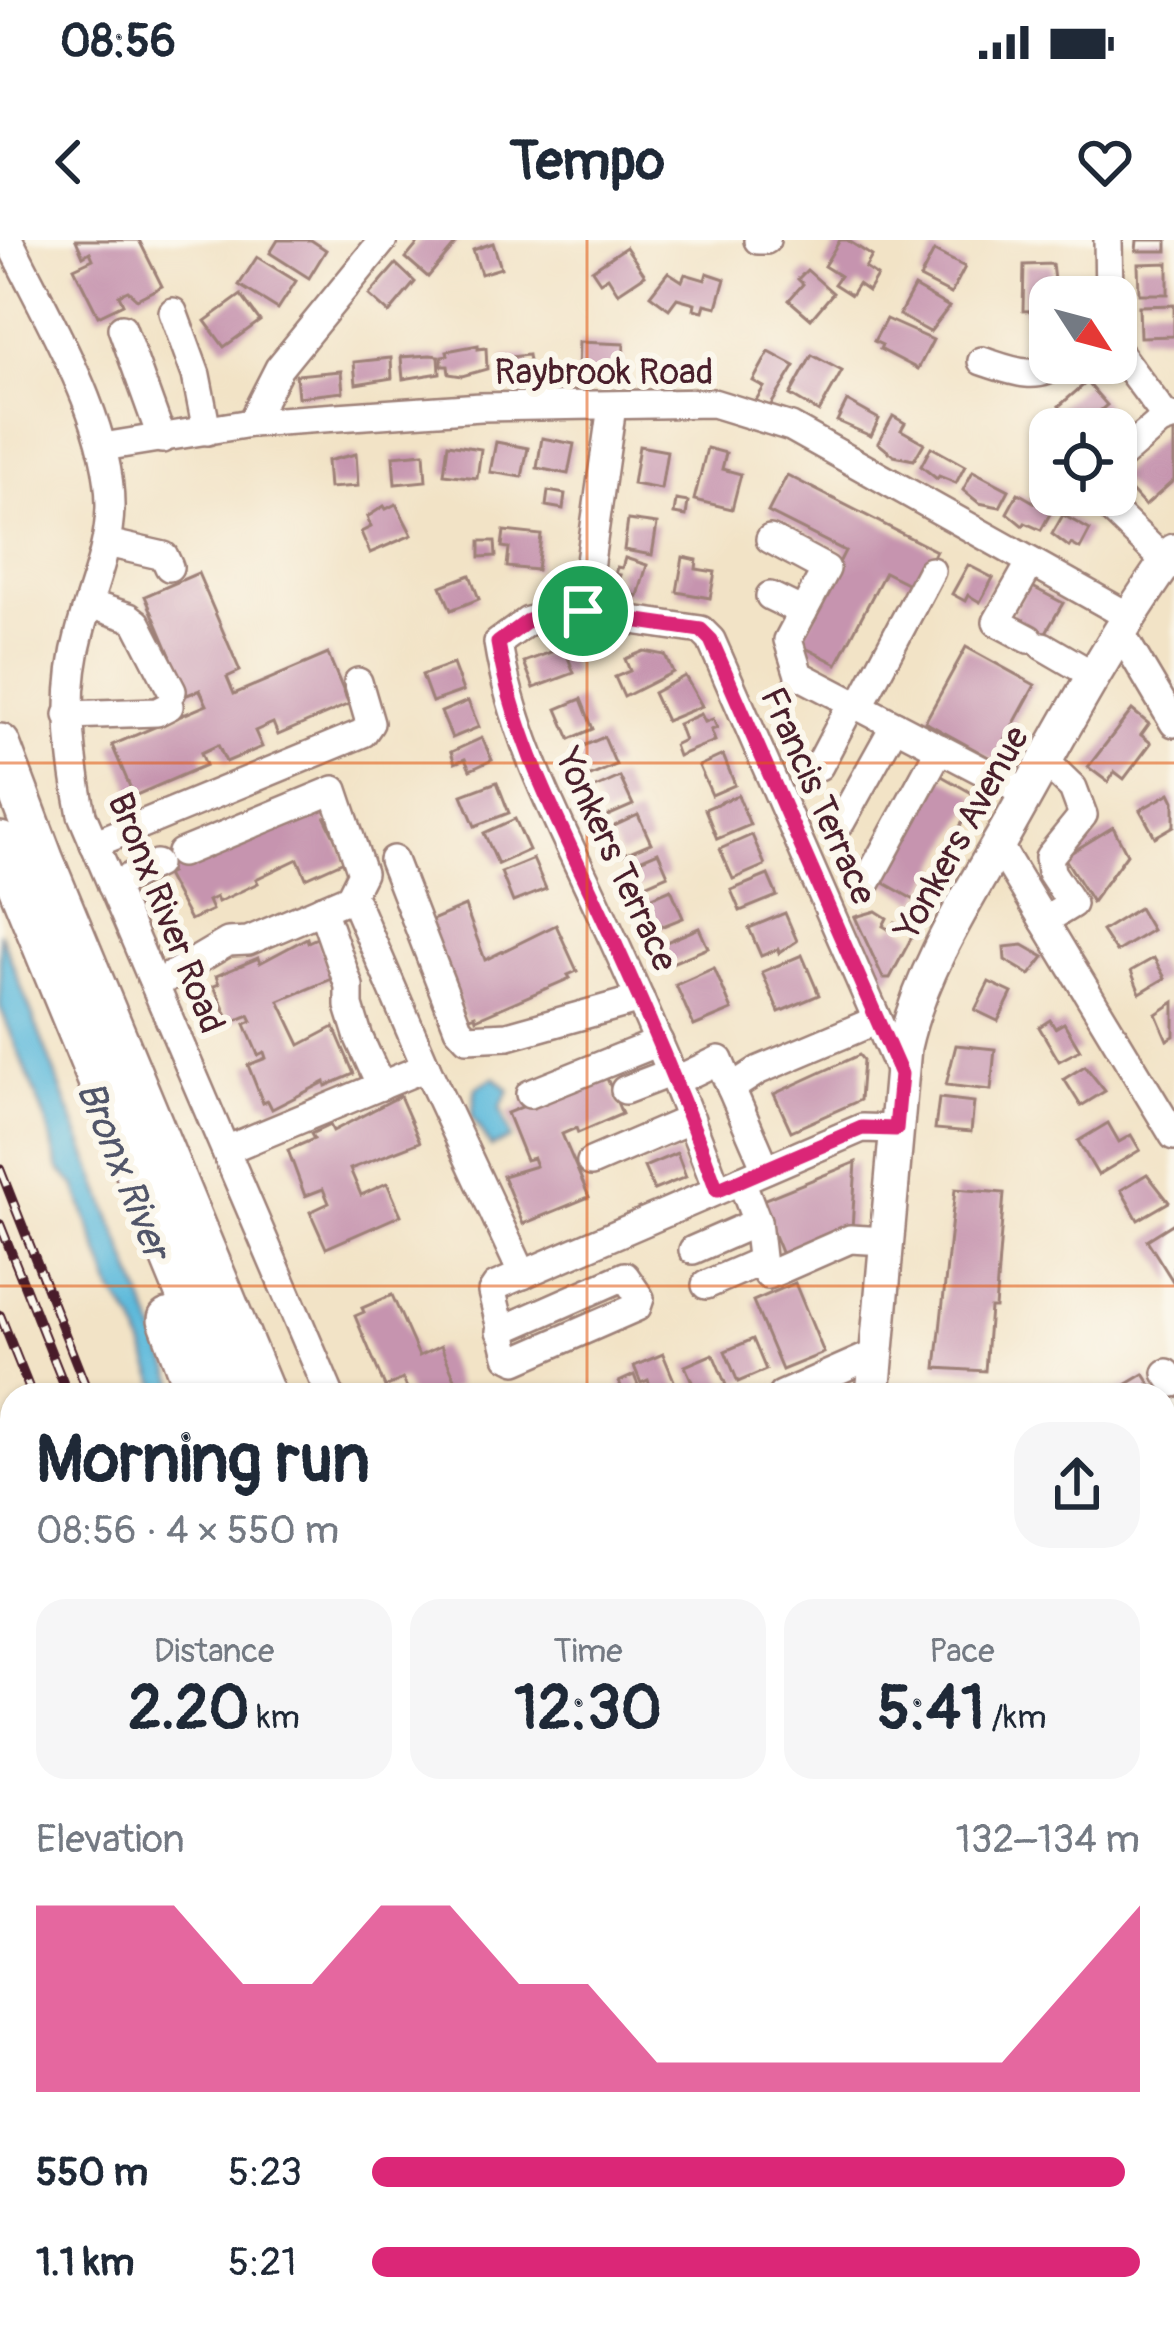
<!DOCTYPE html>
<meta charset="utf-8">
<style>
:root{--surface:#fff;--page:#f6f6f7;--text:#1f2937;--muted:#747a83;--accent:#db2777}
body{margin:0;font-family:Pangolin,sans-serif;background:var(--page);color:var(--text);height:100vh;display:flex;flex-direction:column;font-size:45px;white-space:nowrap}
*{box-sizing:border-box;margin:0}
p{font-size:39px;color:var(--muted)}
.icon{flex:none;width:66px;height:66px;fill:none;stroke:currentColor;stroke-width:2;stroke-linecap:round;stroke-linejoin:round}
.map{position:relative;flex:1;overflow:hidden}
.side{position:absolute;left:0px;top:1143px;width:1176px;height:948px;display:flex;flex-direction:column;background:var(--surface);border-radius:36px 36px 0 0;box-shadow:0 3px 9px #0004}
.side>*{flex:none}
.needle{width:78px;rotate:126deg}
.tools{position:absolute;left:1029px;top:36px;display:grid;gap:24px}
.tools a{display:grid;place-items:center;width:108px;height:108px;border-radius:24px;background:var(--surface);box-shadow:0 3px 9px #0004;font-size:60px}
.pin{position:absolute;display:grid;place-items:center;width:102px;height:102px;color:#fff;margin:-51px;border:6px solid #fff;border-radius:50%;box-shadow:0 3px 12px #0007}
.round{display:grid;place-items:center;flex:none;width:126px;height:126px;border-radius:36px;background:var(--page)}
.summary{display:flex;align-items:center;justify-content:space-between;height:204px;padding:0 36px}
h1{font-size:66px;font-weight:700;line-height:90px}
.metrics{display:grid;grid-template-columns:repeat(3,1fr);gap:18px;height:204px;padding:12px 36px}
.metrics div{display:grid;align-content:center;border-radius:30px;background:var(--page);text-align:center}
.metrics b{font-size:60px;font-weight:700}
.metrics small{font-size:33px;font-weight:400}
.metrics p{font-size:33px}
.chart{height:336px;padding:24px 36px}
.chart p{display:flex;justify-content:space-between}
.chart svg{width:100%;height:216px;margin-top:12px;fill:var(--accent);opacity:.7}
ul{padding:0 36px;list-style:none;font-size:39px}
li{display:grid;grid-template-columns:192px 144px 1fr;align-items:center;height:90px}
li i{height:30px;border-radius:15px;background:var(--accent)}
.status{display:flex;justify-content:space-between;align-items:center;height:84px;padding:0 60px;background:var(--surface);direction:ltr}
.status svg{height:33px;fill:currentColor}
header{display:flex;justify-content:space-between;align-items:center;height:156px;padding:0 36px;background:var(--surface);font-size:54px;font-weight:700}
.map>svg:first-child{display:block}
.water{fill:#5dbadb;stroke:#546c83;stroke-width:3}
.building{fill:#c694af}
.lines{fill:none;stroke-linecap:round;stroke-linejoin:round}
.minor-casing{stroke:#9e8178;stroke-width:32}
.major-casing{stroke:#9e8178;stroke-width:38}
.highway-casing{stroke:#9e8178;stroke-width:44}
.path{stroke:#9e8178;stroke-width:3;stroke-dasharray:3 9;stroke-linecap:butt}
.minor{stroke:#fff;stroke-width:27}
.major{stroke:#fff;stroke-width:33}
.highway{stroke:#fff;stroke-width:39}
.rail-casing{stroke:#4a1f2b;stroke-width:10}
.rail{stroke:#fbf7ec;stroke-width:6;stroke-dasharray:18;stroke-linecap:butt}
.route-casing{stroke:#fff;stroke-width:24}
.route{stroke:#db2777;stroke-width:15}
.grid{fill:none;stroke:#e0560e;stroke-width:3;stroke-opacity:0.55}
.labels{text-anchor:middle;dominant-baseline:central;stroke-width:12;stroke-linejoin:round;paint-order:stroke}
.street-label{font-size:36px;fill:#4a1f2b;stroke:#fbf7ec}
.water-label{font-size:39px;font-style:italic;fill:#515569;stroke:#fbf7ec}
</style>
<div class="status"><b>08:56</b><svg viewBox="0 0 49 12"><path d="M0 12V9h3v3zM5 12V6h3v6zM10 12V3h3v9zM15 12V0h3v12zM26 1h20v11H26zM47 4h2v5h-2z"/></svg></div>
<header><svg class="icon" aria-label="back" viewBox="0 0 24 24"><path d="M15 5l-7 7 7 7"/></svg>Tempo<svg class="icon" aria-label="heart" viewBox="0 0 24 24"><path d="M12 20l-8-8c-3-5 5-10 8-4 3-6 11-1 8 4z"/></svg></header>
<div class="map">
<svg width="1174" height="2091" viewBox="0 0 1174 2091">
<rect width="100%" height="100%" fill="#fbf7ec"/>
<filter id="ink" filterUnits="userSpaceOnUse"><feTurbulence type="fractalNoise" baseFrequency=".00833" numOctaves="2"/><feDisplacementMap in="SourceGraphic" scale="24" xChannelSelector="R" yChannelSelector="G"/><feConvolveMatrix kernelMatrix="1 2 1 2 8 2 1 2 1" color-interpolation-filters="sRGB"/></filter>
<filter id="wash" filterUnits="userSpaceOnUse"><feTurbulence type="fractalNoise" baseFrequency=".004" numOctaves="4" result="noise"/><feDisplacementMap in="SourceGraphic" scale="48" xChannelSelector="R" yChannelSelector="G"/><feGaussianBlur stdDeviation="2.7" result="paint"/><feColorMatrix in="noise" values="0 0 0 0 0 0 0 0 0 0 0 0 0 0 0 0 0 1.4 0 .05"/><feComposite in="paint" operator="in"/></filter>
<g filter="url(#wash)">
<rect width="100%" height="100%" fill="#f2e3c6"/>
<g class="water">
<path d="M0 692 180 1155H161L135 1083 113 1052 75 945 59 929 47 883 0 766Z"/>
<path d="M494 837 509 850 500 868 511 898 491 907 472 877 476 848Z"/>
</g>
<g id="blocks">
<g class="building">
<path d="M76 0H139L162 46 137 59 128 51 119 55 123 64 98 76 74 28 93 19 90 12 83 16Z"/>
<path d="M278 0H311L326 10 309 38 270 13Z"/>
<path d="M421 0H459L428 37 406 18Z"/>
<path d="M840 0H847L872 16 865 28 877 36 868 51 858 44 851 55 834 44 840 36 824 26Z"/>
<path d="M1137 0H1167V11H1136Z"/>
<path d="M493 3 501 28 481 34 473 10Z"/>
<path d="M626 7 645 35 618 53 608 37 600 42 592 30Z"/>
<path d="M934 11 965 27 951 54 920 38Z"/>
<path d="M257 17 296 41 278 69 239 45Z"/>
<path d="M1168 23V54H1139L1138 24Z"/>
<path d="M396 24 415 42 389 73 369 55Z"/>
<path d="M1052 24 1056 57H1050V70L1023 71 1024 25Z"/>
<path d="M807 30 833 53 811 79 789 60 803 44 798 39Z"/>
<path d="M668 32 682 41 685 34 705 40 707 33 725 39 717 67 705 64 703 71 694 69 695 63 677 58 669 69 650 55Z"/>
<path d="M914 47 949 67 930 92 899 75Z"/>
<path d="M241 55 260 81 224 107 205 81Z"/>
<path d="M1174 65V96L1140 97 1139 66Z"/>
<path d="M886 79 933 100 918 129 880 109 882 105 874 101Z"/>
<path d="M579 102 624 104 622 135 578 133Z"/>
<path d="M478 105V109L486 108 487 129 462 136 449 134 448 126H442V116L448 115 447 111Z"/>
<path d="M769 112 795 126 769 168 756 160 764 147 753 141Z"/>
<path d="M430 115 439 116 440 133 403 139 401 117Z"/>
<path d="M528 115 531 135 504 138 502 118Z"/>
<path d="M812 115 842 131 819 172 790 155Z"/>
<path d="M391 118 392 138 356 144 354 122Z"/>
<path d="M341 131 343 152 298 157 296 135Z"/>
<path d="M1087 142 1107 165 1079 189 1059 166Z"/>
<path d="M847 161 879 179 871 196 837 181Z"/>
<path d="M893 176 905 183 901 190 924 203 914 220 894 216 878 203Z"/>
<path d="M1174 185V240L1145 266 1118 236Z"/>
<path d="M542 198 574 204 568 234 537 228Z"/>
<path d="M496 202 528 208 522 237 490 232Z"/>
<path d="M448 204 481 209 477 238 444 234Z"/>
<path d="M639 206 667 211 661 249 633 244Z"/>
<path d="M931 207 965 226 956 243 939 236 937 239 921 226Z"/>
<path d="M707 208 726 213 722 229 741 234 732 269 694 260Z"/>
<path d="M424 213 426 241 395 244 393 216Z"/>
<path d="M356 214 358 246 329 248 327 221Z"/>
<path d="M973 231 1009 250 1000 267 979 263 963 250Z"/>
<path d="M787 235 936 311 917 348 885 332 837 424 798 404 845 311 768 272Z"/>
<path d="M548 251 565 254 563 269 546 266Z"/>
<path d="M1018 253 1051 272 1041 290 1025 283 1023 286 1007 273Z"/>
<path d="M676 260 688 262 686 276 674 274Z"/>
<path d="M396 264 412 295 370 313 361 292 371 287 367 277 384 266 386 269Z"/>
<path d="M1063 275 1090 290 1080 309 1071 304 1069 307 1052 294Z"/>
<path d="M628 280 657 284 652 315 624 310Z"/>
<path d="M504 291 541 295 537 330 507 327 509 308 502 307Z"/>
<path d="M480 301H495L496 316 480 317Z"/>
<path d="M683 317 697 320 696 329 715 332 710 358 677 352Z"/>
<path d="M625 318 647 325 638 356 615 350 620 335 615 334 617 327 622 328Z"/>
<path d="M968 325 993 338 980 362 968 355 965 361 952 354Z"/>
<path d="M198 333 240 431 227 437 234 454 328 414 349 464 278 495 273 483 255 491 262 507 226 522 218 505 201 513 206 525 134 556 112 505 207 465 200 450 187 455 145 356Z"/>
<path d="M470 335 479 359 451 370 441 346Z"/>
<path d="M1027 344 1063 363 1035 411 1010 379Z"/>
<path d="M564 407 574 433 534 448 524 422Z"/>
<path d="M966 407 1035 445 994 520 925 482Z"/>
<path d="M644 411 665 415 673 432 624 457 615 437 630 431 625 419Z"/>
<path d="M453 424 463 451 432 462 422 435Z"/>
<path d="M685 436 702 466 666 481 653 453Z"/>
<path d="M581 459 593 489 570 499 557 469Z"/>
<path d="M468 461 479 487 452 498 441 472Z"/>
<path d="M1132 470 1149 484 1141 495 1151 503 1124 539 1115 532 1108 542 1088 527Z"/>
<path d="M701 474 705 482 713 479 717 488 711 490 715 501 678 516 674 505 684 500 678 484Z"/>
<path d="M604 497 616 525 586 538 574 510Z"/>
<path d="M482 498 492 520 470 530 465 519 455 523 451 512Z"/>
<path d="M723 515 735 545 712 555 699 526Z"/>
<path d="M938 534 977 556 918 662 879 640Z"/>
<path d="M620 537 633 565 603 578 591 550Z"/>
<path d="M497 542 509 573 475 586 462 555Z"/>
<path d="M1170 553 1174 561V586L1155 597 1140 570Z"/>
<path d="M738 555 750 585 717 599 705 569Z"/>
<path d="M322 561 329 577 325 578 346 620 306 638 298 619 256 639 258 643 218 662 216 657 208 661 212 670 190 680 166 635 170 633 164 621Z"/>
<path d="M638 575 651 603 620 616 608 589Z"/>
<path d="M515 579 529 610 498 624 484 593Z"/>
<path d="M1113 587 1127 614 1092 662 1064 617Z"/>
<path d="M752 595 765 625 733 639 720 609Z"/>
<path d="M658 612 668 635 638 648 628 625Z"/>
<path d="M533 619 546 649 513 662 501 632Z"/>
<path d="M768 635 777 656 740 671 731 650Z"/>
<path d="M671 649 683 678 653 690 641 662Z"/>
<path d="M465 666 485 720 556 685 577 731 568 735 570 738 476 779 475 775 465 779 425 683Z"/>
<path d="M1139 668 1152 690 1116 712 1102 691Z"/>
<path d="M876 671 887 678 883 686 890 690 895 683 913 695 890 738H883L855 677Z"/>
<path d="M785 673 797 701 779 713 778 709 761 716 749 688Z"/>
<path d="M699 688 708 708 667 725 659 705Z"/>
<path d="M307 698 308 702 317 698 334 738 279 761 300 805 334 787 354 834 326 846 325 842 272 869 268 861 263 863 248 825 266 818 264 812 258 815 245 784 252 781 249 775 230 783 214 746 219 744 216 736 258 718 260 723Z"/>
<path d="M1023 705 1044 717 1030 735 1005 720 1004 707Z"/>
<path d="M802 715 819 755 779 772 762 732Z"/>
<path d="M1154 718 1165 738 1140 753 1131 731Z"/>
<path d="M714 728 732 770 694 786 676 745Z"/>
<path d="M989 742 1012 753 998 781 975 770Z"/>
<path d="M1174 762V796L1167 800 1156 774Z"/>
<path d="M1050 780 1055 788 1064 783 1080 810 1059 821 1039 787Z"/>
<path d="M956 805 995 809 991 850 946 845Z"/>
<path d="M859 815 863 820 860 860 791 891 774 854Z"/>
<path d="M1085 826 1105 851 1081 866 1064 839Z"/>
<path d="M603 829 622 874 578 893 576 888 562 894 589 957 523 984 503 936 536 926 533 918 526 920 507 873 522 867 520 863Z"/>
<path d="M400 856 420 902 350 929 361 955 387 943 401 975 326 1008 310 972 329 963 323 949 305 956 288 910 314 899 311 894 330 885 333 891Z"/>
<path d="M939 858 974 862 971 892 935 889Z"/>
<path d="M1108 883 1119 902 1131 895 1140 910 1098 935 1078 901Z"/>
<path d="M677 913 686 937 654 950 644 927Z"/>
<path d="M856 922 852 989 783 1017 760 961Z"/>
<path d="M1147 934 1169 962 1138 980 1121 950Z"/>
<path d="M955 949 1004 953 995 1068H990L985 1131 936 1128Z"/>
<path d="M1174 983V1043L1147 1000Z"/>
<path d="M795 1043 824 1113 782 1130 753 1061Z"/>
<path d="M392 1055 419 1116 441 1106 458 1146 439 1155H410L403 1139 385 1147 355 1076 364 1072 362 1068Z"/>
<path d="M753 1099 766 1130 738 1142 725 1111Z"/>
<path d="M663 1114 680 1155H654L648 1140 641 1143 634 1126Z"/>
<path d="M713 1114 726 1145 698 1155 685 1126Z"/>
<path d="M1144 1134 1157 1155H1109Z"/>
<path d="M634 1135 642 1155H625L619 1142Z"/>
<path d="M1164 1167 1174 1183V1195L1164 1201Z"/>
<path d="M1174 1199V1232L1166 1237 1164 1205Z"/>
<path d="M3 1203 11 1223 0 1227V1204Z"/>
<path d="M11 1226 12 1258 0 1263V1230Z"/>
<path d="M12 1262V1431L0 1401V1267Z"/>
<path d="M1174 1362V1385L1164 1391V1368Z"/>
<path d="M1164 1481 1174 1504V1508L1164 1513Z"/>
<path d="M0 1518 12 1547V1554L0 1559Z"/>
<path d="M1173 1708 1174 1711V1750L1164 1732V1713Z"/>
<path d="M1164 1871 1174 1888V1904L1164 1910Z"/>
<path d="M9 1978 12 2047 0 2052V1982Z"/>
<path d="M1171 1979 1174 2010 1169 2013 1164 2005V1983Z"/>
<path d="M12 2051V2079H48L53 2091H9L21 2084 0 2091V2055Z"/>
<path d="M1174 2062V2085L1164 2091H1153L1146 2079H1164V2068Z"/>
<path d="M151 2079H238L209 2091H156Z"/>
<path d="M288 2079H349L354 2091H293Z"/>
<path d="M810 2079H817L824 2091H789Z"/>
<path d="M837 2079H857L862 2087 876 2079H896L904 2091H828L840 2085Z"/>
<path d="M953 2079H975L981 2091H959Z"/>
<path d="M991 2079H1028L1038 2091H998Z"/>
<path d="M1054 2079H1076L1082 2091H1046L1042 2085Z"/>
</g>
</g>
</g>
<g filter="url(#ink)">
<use href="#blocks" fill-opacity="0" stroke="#9e8178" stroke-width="3"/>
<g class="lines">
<g class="minor-casing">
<g id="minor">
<path d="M9 0C46 77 111 181 110 267 109 312 91 349 80 392 63 454 70 513 82 575L330 1155"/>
<path d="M758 0H766"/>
<path d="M1108 0 1109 57"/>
<path d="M173 72 196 135 207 191"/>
<path d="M122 88 162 199"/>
<path d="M1119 114 1166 177"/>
<path d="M982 121C1007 129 1037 143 1059 123"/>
<path d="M251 183 279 128 383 0"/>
<path d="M103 207 251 183 481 167 713 163 791 187 1128 376"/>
<path d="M1116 220 1160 182 1174 177"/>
<path d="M1103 255 1113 271 1166 322"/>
<path d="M770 299 826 329 788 400 799 435 1027 554"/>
<path d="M107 303 164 316 169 327"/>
<path d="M770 356 803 372"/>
<path d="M89 364 129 377 137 383 172 451"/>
<path d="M583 371 612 166"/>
<path d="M1119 390 1174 483"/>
<path d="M1029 399 997 382 1031 322"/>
<path d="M1043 406 1093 435"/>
<path d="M859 467 931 331"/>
<path d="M68 475 157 472 169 466"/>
<path d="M819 526 852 463"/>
<path d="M841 582 895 485"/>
<path d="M94 604 363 493 370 483 358 442"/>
<path d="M998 605 1174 896"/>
<path d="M181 613 334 550 362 633 348 661"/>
<path d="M393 620 458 788 467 798 508 796 640 759"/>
<path d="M866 644 940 508"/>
<path d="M112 646 156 624"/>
<path d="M322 669 349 746V766L359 798 381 846"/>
<path d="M1044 681 1072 664 1051 632 1049 617 1083 575 1073 548 1045 521"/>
<path d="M155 745 228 702 248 701 344 660 356 664 426 827 523 1035"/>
<path d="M675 841 719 820 731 848"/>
<path d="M625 850 672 832"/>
<path d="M530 854 659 802"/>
<path d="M226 910 426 827"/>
<path d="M591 922 691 879"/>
<path d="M766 929 731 848 759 830 877 780"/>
<path d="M717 949C682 854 642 761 599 669 559 582 513 498 498 403L528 381 570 371 701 390 711 400 901 834"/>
<path d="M693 1010 757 982"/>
<path d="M762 1026 768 1035 850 999 886 1001"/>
<path d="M706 1045 752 1025 762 1026 757 982 741 940"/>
<path d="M500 1091 625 1036 640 1058 637 1067 516 1120 508 1116 492 1052 496 1046 862 888 896 889"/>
<path d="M1167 1133 1174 1143"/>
<path d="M782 1155 877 1113"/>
<path d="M0 1417 12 1447"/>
<path d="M1164 1436 1174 1431"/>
<path d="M1164 1670 1174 1664"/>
<path d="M0 1749 12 1780"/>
<path d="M0 1903 12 1932"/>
<path d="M1164 1944 1174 1938"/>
<path d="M69 2079 73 2091"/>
<path d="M127 2079 132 2091"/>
<path d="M266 2079 270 2091"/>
<path d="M740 2079 746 2091"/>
<path d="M933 2079 939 2091"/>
<path d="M1113 2079 1120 2091"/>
<path d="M470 2091 499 2079"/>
</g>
</g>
<g class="major-casing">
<g id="major">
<path d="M873 1155 904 807C922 726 971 653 1011 582 1063 489 1112 397 1174 311"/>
<path d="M0 1659 12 1654"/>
</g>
</g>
<g class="highway-casing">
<g id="highway">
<path d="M0 504 44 621 265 1155"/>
<path d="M0 602 227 1155"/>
<path d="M168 1079 196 1155"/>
<path d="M565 2079 571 2091"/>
<path d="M620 2079 625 2091"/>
<path d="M660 2079 666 2091"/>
</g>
</g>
<path class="path" d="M904 2079 910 2091"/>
<use href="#minor" class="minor"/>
<use href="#major" class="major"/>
<use href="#highway" class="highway"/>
<g class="rail-casing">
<g id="rail">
<path d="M0 929 89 1155"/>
<path d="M0 984 68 1155"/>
<path d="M0 1075 32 1155"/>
<path d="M420 2079 425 2091"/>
<path d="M451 2079 456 2091"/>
</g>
</g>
<use href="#rail" class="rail"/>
</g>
</g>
<g class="lines" filter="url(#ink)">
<g class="route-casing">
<path id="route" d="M570 371 701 390 711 400 901 834 896 889 862 888 717 950C682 854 642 761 599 669 559 582 514 498 498 403L528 381Z"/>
</g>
<use href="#route" class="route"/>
</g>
<path class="grid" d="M587 0V1155M0 523H1174M0 1046H1174M0 1568H12M1164 1568H1174M587 2079V2091"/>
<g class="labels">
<g class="street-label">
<text x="604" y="132">Raybrook Road</text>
<text transform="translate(818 556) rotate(66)">Francis Terrace</text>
<text transform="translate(962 593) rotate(-61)">Yonkers Avenue</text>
<text transform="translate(616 620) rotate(65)">Yonkers Terrace</text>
<text transform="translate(166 673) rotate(68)">Bronx River Road</text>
</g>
<g class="water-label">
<text transform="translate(123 930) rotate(68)">Bronx River</text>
</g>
</g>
</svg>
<div class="tools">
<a><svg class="needle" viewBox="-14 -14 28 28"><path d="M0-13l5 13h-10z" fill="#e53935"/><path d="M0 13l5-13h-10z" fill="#747a83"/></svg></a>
<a><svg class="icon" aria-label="locate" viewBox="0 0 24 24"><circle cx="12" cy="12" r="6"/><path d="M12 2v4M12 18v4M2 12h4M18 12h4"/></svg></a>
</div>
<div class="pin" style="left:583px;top:371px;background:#1e9e55"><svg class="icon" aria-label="arrive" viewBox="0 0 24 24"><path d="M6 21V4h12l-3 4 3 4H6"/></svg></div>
<section class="side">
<div class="summary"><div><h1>Morning run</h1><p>08:56 · 4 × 550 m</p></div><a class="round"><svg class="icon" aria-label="share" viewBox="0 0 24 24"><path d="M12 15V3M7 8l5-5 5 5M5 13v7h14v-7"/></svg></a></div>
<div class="metrics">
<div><p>Distance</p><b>2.20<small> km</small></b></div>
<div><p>Time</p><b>12:30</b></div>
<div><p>Pace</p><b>5:41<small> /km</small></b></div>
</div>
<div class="chart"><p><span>Elevation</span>132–134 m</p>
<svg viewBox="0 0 160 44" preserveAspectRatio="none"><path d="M0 44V6L10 6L20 6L30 22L40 22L50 6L60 6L70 22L80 22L90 38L100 38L110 38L120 38L130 38L140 38L150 22L160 6V44z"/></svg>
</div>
<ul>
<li><b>550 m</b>5:23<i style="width:98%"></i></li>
<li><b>1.1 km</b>5:21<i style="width:100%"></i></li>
</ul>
</section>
</div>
